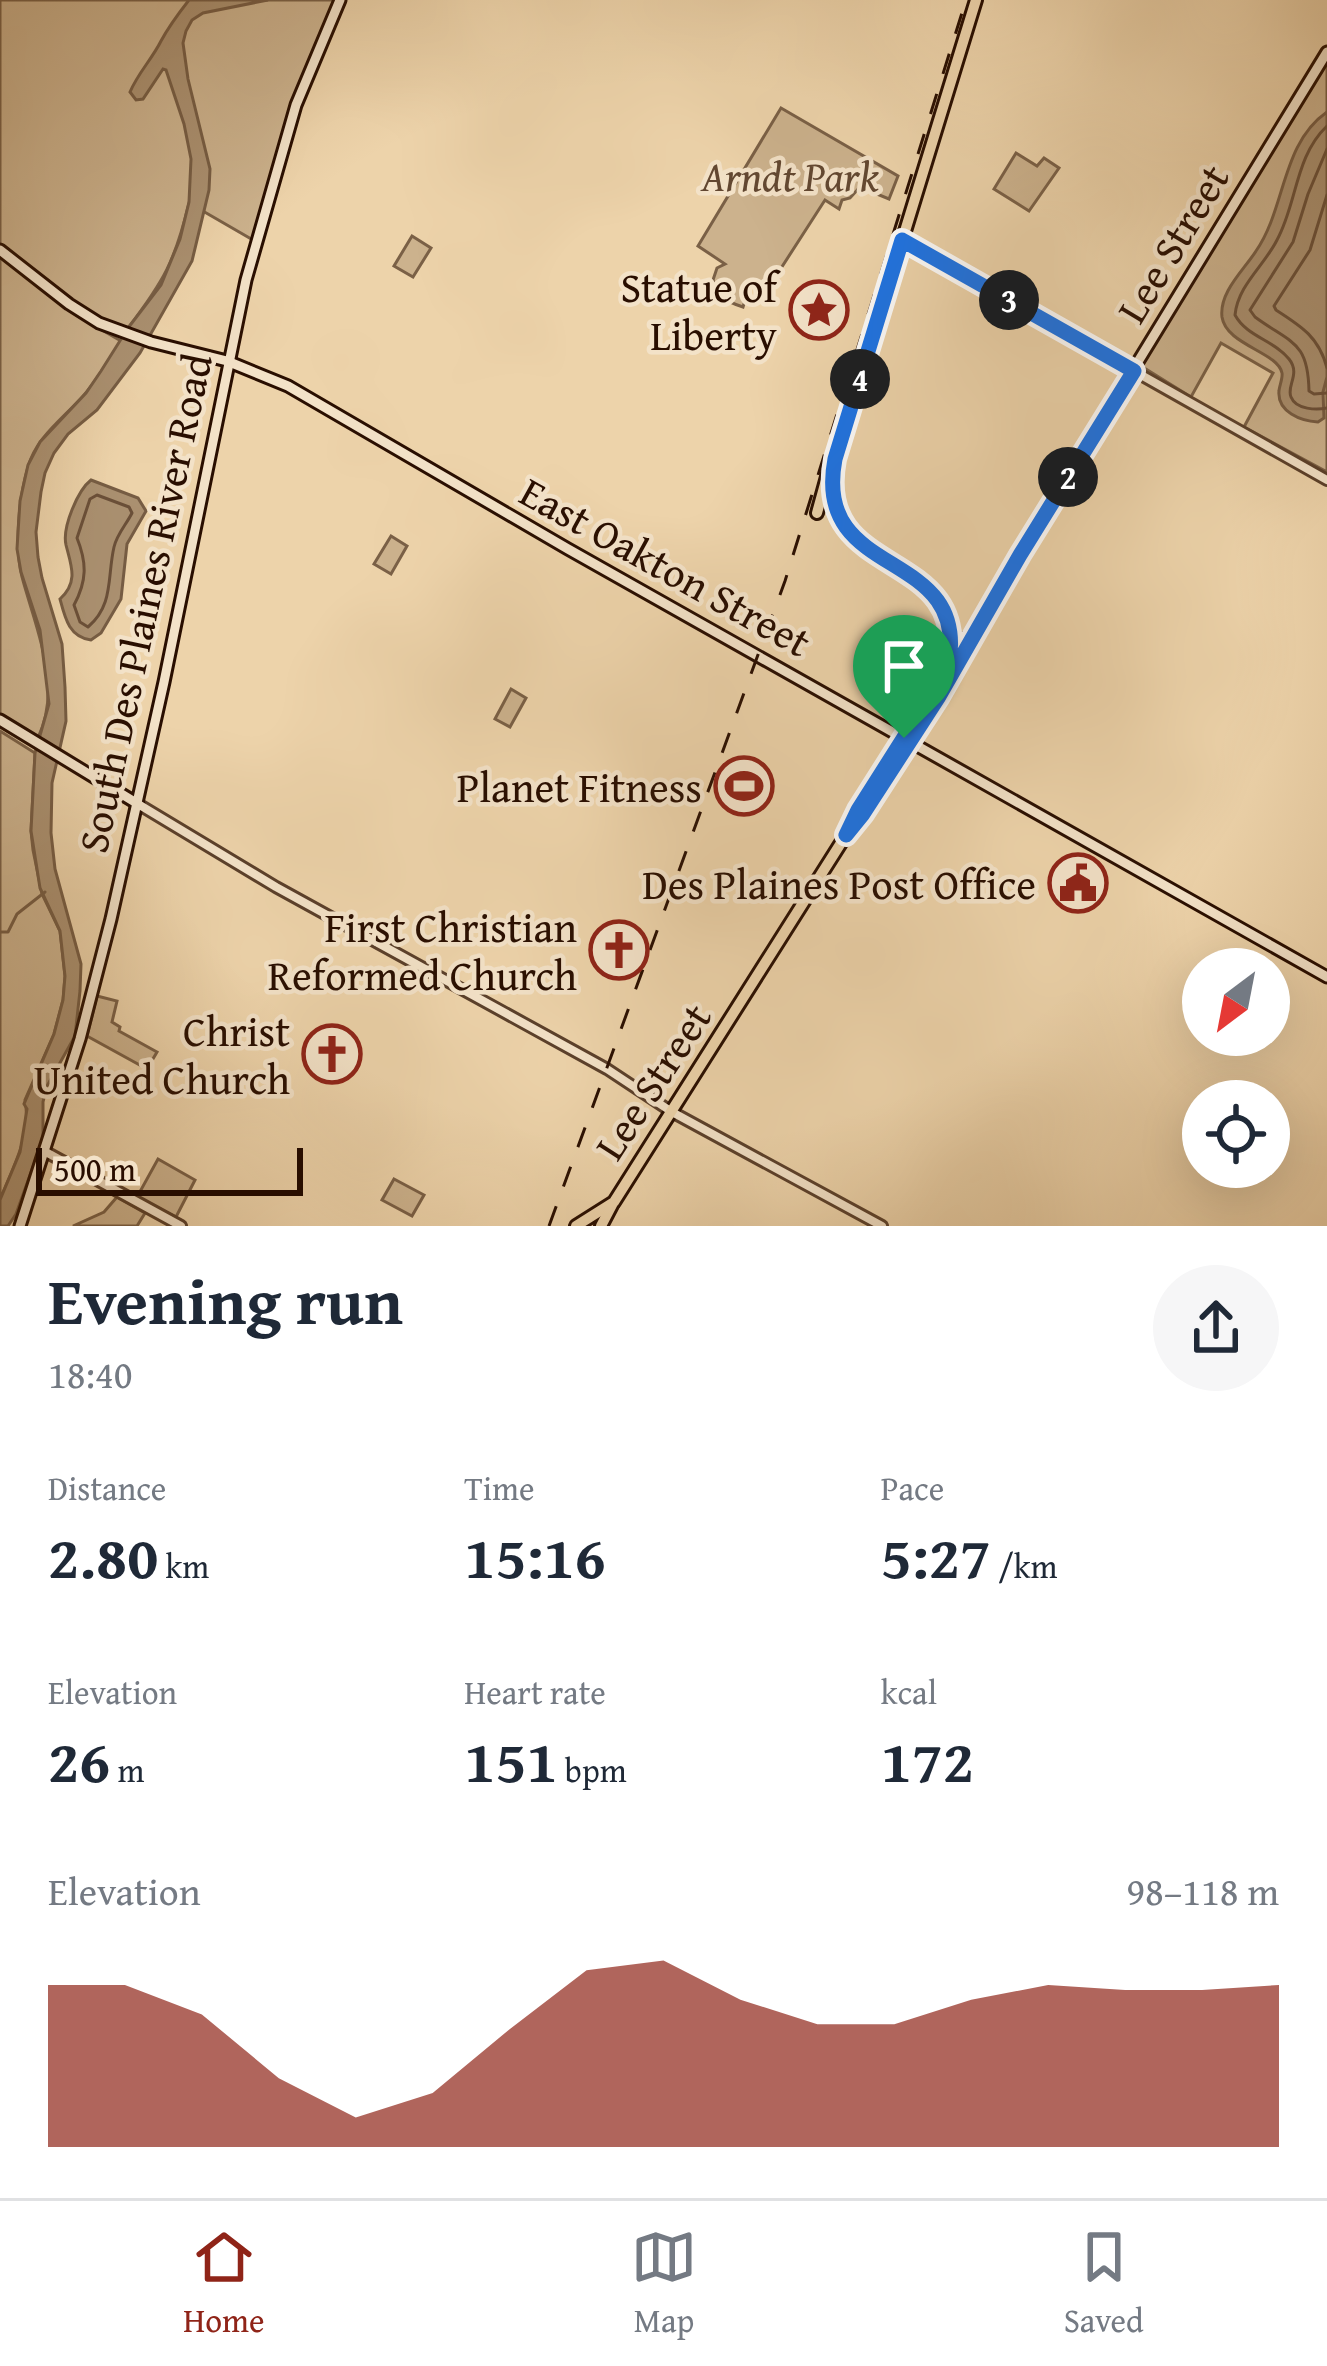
<!DOCTYPE html>
<meta charset="utf-8">
<style>
:root{--surface:#fff;--page:#f6f6f7;--text:#1f2937;--muted:#747a83;--line:#e0e1e3;--accent:#8f2418}
body{margin:0;font-family:"Gentium Book Plus",serif;background:var(--page);color:var(--text);height:100vh;display:flex;flex-direction:column;font-size:45px;white-space:nowrap}
*{box-sizing:border-box;margin:0}
p{font-size:39px;color:var(--muted)}
.icon{flex:none;width:66px;height:66px;fill:none;stroke:currentColor;stroke-width:2;stroke-linecap:round;stroke-linejoin:round}
.map{position:relative;height:1226px;overflow:hidden}
.drawer{display:flex;flex-direction:column;background:var(--surface);flex:1}
.drawer>*{flex:none}
.needle{width:78px;rotate:212deg}
.buttons{position:absolute;left:1182px;top:948px;display:grid;gap:24px}
.buttons a{display:grid;place-items:center;width:108px;height:108px;border-radius:50%;background:var(--surface);box-shadow:0 12px 48px #0002;font-size:60px}
.scale{position:absolute;left:36px;bottom:30px;width:267px;box-sizing:border-box;padding-left:12px;border:6px solid #290e00;border-top:0;font-size:33px;line-height:42px;white-space:nowrap;color:#290e00;-webkit-text-stroke:9px #f3e2c8;paint-order:stroke}
.pin{position:absolute;display:grid;place-items:center;width:102px;height:102px;color:#fff;margin:-123px -51px;border-radius:50% 50% 50% 0;rotate:-45deg;box-shadow:0 0 12px #0007}
.pin .icon{rotate:45deg}
.km{position:absolute;width:60px;height:60px;margin:-30px;border-radius:50%;background:#222;color:#fff;font-size:33px;line-height:60px;text-align:center}
.round{display:grid;place-items:center;flex:none;width:126px;height:126px;border-radius:63px;background:var(--page)}
.summary{display:flex;align-items:center;justify-content:space-between;height:204px;padding:0 48px}
h1{font-size:66px;font-weight:800;line-height:90px}
.stats{display:grid;grid-template-columns:repeat(3,1fr);gap:18px;height:204px;padding:12px 48px}
.stats div{display:grid;align-content:center}
.stats b{font-size:60px;font-weight:800}
.stats small{font-size:33px;font-weight:400}
.stats p{font-size:33px}
.chart{height:336px;padding:24px 48px}
.chart p{display:flex;justify-content:space-between}
.chart svg{width:100%;height:216px;margin-top:12px;fill:var(--accent);opacity:.7}
.tab-bar{display:flex;justify-content:space-around;align-items:center;height:168px;border-top:3px solid var(--line);background:var(--surface);font-size:33px;color:var(--muted)}
.tab-bar a{display:grid;justify-items:center;gap:6px}
.tab-bar .active{color:var(--accent)}
.map>svg:first-child{display:block}
.green{fill:#ccb28d;stroke:#7a6046;stroke-width:3}
.water{fill:#aa9070;stroke:#765c43;stroke-width:3}
.lines{fill:none;stroke-linecap:round;stroke-linejoin:round}
.shore{stroke:#6a4f38;stroke-width:3}
.stream{stroke:#765c43;stroke-width:3}
.tertiary-casing{stroke:#5a3f2a;stroke-width:14}
.secondary-casing{stroke:#290e00;stroke-width:15}
.primary-casing{stroke:#290e00;stroke-width:16}
.tertiary{stroke:#f3e2c8;stroke-width:8}
.secondary{stroke:#f3e2c8;stroke-width:9}
.primary{stroke:#edd3aa;stroke-width:10}
.rail{stroke:#290e00;stroke-width:3;stroke-dasharray:21 21;stroke-linecap:butt}
.route-casing{stroke:#fff;stroke-width:24}
.route{stroke:#1a73e8;stroke-width:15}
.labels{text-anchor:middle;dominant-baseline:central;stroke-width:9;stroke-linejoin:round;paint-order:stroke}
.park-label{font-size:42px;font-style:italic;fill:#624731;stroke:#f3e2c8}
.street-label{font-size:42px;fill:#290e00;stroke:#f3e2c8}
.poi-label{font-size:42px;fill:#290e00;stroke:#f3e2c8;text-anchor:end}
</style>
<div class="map">
<svg width="1327" height="1226" viewBox="0 0 1327 1226">
<rect width="100%" height="100%" fill="#edd3aa"/>
<filter id="stains"><feTurbulence type="fractalNoise" baseFrequency=".00167" numOctaves="4"/><feColorMatrix values="0 0 0 0 .2 0 0 0 0 .09 0 0 0 0 .02 0 0 0 .5 -.17"/></filter>
<radialGradient id="worn" r=".72"><stop offset=".6" stop-color="#630" stop-opacity="0"/><stop offset="1" stop-color="#630" stop-opacity=".3"/></radialGradient>
<g class="green">
<path d="M0 0H335L289 112 253 240 189 203C175 261 164 281 128 328 80 316 39 275 0 244Z"/>
<path d="M1327 60V472L1244 427 1273 373 1221 343 1191 397 1141 366Z"/>
<path d="M781 108 898 176 889 199 860 187 850 198 842 200 839 209 825 200 767 290 751 281 743 307C727 302 718 297 713 280L717 268 725 264 698 246Z"/>
<path d="M1016 153 1037 166 1044 158 1059 168 1029 211 994 189Z"/>
<path d="M412 236 431 248 413 277 394 266Z"/>
<path d="M0 256 76 315 121 341C109 359 98 379 84 395 64 418 36 437 28 467 19 497 14 546 22 577 36 630 63 685 38 738L0 717Z"/>
<path d="M391 536 407 546 391 574 374 564Z"/>
<path d="M511 689 526 698 510 727 495 719Z"/>
<path d="M0 731 35 753 31 831 33 850 42 894 60 931 65 976 63 1000 54 1034 25 1100C32 1135 12 1169 0 1200Z"/>
<path d="M97 996 117 1001 112 1022 120 1027 119 1031 157 1052 147 1069 87 1036Z"/>
<path d="M158 1159 195 1180 176 1217 137 1197Z"/>
<path d="M394 1179 424 1195 412 1216 382 1200Z"/>
<path d="M117 1197 145 1213 137 1226H73L104 1212Z"/>
</g>
<g class="water">
<path d="M189 0H268L203 13 192 20 186 31 183 43 188 79 210 169 209 190 192 261 140 353 97 410 68 434 54 453 45 473 41 492 36 532 38 557 42 578 62 644 65 687 66 721 52 783 51 833 55 869 81 964 80 991 75 1036 47 1086 43 1102V1139L16 1214 8 1226H0V1200L20 1152 27 1109 24 1104 54 1034 63 1000 65 976 60 931 40 888 31 831 35 753 49 704 40 630 21 572 17 549 20 501 28 465 40 442 86 393 101 371 128 328 161 285 180 239 189 202 191 159 184 124 166 70 163 69 143 99 136 100 130 92C138 73 152 59 161 41 169 26 178 14 189 0Z"/>
<path d="M1327 112V377L1323 392 1324 418 1318 422C1301 421 1277 412 1279 391 1279 387 1283 378 1282 373 1278 352 1226 345 1222 317 1219 292 1244 270 1256 251 1286 208 1281 144 1327 112Z"/>
<path d="M91 480 138 498 146 511 127 544 121 599 101 633 91 640C69 637 65 618 60 599 79 582 71 565 66 545 62 527 78 490 91 480Z"/>
</g>
<g class="lines">
<g class="shore">
<path d="M1327 126C1295 156 1297 204 1277 240 1264 266 1238 285 1235 315 1247 337 1274 340 1289 359 1301 374 1286 386 1291 397 1296 410 1317 410 1327 408"/>
<path d="M1327 149 1308 194 1293 242 1250 310 1255 317C1292 344 1308 341 1309 391L1314 394 1327 393"/>
<path d="M1327 195 1310 250 1274 306 1276 310C1301 326 1319 337 1327 368"/>
<path d="M97 495 129 507 132 513C126 525 117 534 114 547 107 577 114 605 88 627L80 622 74 605C87 581 87 563 77 538L90 499Z"/>
</g>
<path class="stream" d="M0 932H8L17 914 45 892"/>
<g class="tertiary-casing">
<g id="tertiary">
<path d="M902 240 1327 480"/>
<path d="M138 804 276 887 607 1069 672 1112 882 1226"/>
<path d="M44 1151 181 1226"/>
</g>
</g>
<g class="secondary-casing">
<g id="secondary">
<path d="M0 250 69 304 99 323 151 342 227 361 288 386 568 549 1327 977"/>
<path d="M947 683 1020 555 1327 52"/>
<path d="M0 720 138 804"/>
<path d="M20 1226 80 1039 111 919 164 682 246 280 296 105 340 0"/>
</g>
</g>
<g class="primary-casing">
<g id="primary">
<path d="M817 513 828 473"/>
<path d="M951 645 966 639 978 628"/>
<path d="M576 1226 614 1202 846 835C867 809 885 779 903 750 923 720 949 689 951 651 956 548 812 576 835 459L976 0"/>
<path d="M601 1226 612 1205"/>
</g>
</g>
<use href="#tertiary" class="tertiary"/>
<use href="#secondary" class="secondary"/>
<use href="#primary" class="primary"/>
<path class="rail" d="M549 1226 785 581 966 0"/>
</g>
<g class="lines">
<g class="route-casing">
<path id="route" d="M902 240 1134 371 1020 555 938 698 863 814 846 835 858 810 948 668C973 544 811 584 835 459Z"/>
</g>
<use href="#route" class="route"/>
</g>
<defs>
<g id="sight-ring" transform="scale(3)"><circle r="9.5" fill="#f3e2c8" stroke="#8f2418" stroke-width="1.5"/><path d="M0-6L1.8-2.2L6-1.7L2.9 1.2L3.7 5.4L0 3.3L-3.7 5.4L-2.9 1.2L-6-1.7L-1.8-2.2Z" fill="#8f2418"/></g>
<g id="stadium-ring" transform="scale(3)"><circle r="9.5" fill="#f3e2c8" stroke="#8f2418" stroke-width="1.5"/><path d="M0-5a6.5 5 0 1 0 0 10a6.5 5 0 1 0 0-10ZM-3.5-1.8h7v3.6h-7Z" fill="#8f2418"/></g>
<g id="civic-ring" transform="scale(3)"><circle r="9.5" fill="#f3e2c8" stroke="#8f2418" stroke-width="1.5"/><path d="M-.6-6.5H3V-4.5H.6V-3L4-1V1h2V6H-6V1h2V-1L-.6-3ZM-1.2 2.5V6h2.4V2.5Z" fill="#8f2418"/></g>
<g id="church-ring" transform="scale(3)"><circle r="9.5" fill="#f3e2c8" stroke="#8f2418" stroke-width="1.5"/><path d="M-1.2-6h2.4v3.5h3.3v2.4h-3.3V6h-2.4V-.1h-3.3v-2.4h3.3Z" fill="#8f2418"/></g>
</defs>
<g fill-rule="evenodd">
<use href="#sight-ring" x="819" y="310"/>
<use href="#stadium-ring" x="744" y="786"/>
<use href="#civic-ring" x="1078" y="883"/>
<use href="#church-ring" x="619" y="950"/>
<use href="#church-ring" x="332" y="1054"/>
</g>
<g class="labels">
<g class="park-label">
<text x="790" y="175">Arndt Park</text>
</g>
<g class="street-label">
<text transform="translate(1172 243) rotate(-59)">Lee Street</text>
<text transform="translate(666 566) rotate(29)">East Oakton Street</text>
<text transform="translate(144 603) rotate(-78)">South Des Plaines River Road</text>
<text transform="translate(652 1081) rotate(-57)">Lee Street</text>
</g>
<g class="poi-label">
<text x="777" y="286">Statue of<tspan x="777" dy="48">Liberty</tspan></text>
<text x="702" y="786">Planet Fitness</text>
<text x="1036" y="883">Des Plaines Post Office</text>
<text x="577" y="926">First Christian<tspan x="577" dy="48">Reformed Church</tspan></text>
<text x="290" y="1030">Christ<tspan x="290" dy="48">United Church</tspan></text>
</g>
</g>
<rect width="100%" height="100%" filter="url(#stains)"/>
<rect width="100%" height="100%" fill="url(#worn)"/>
</svg>
<div class="buttons">
<a><svg class="needle" viewBox="-14 -14 28 28"><path d="M0-13l5 13h-10z" fill="#e53935"/><path d="M0 13l5-13h-10z" fill="#747a83"/></svg></a>
<a><svg class="icon" aria-label="locate" viewBox="0 0 24 24"><circle cx="12" cy="12" r="6"/><path d="M12 2v4M12 18v4M2 12h4M18 12h4"/></svg></a>
</div>
<div class="scale">500 m</div>
<div class="pin" style="left:904px;top:738px;background:#1e9e55"><svg class="icon" aria-label="arrive" viewBox="0 0 24 24"><path d="M6 21V4h12l-3 4 3 4H6"/></svg></div>
<b class="km" style="left:1068px;top:477px">2</b>
<b class="km" style="left:1009px;top:300px">3</b>
<b class="km" style="left:860px;top:379px">4</b>
</div>
<section class="drawer">
<div class="summary"><div><h1>Evening run</h1><p>18:40</p></div><a class="round"><svg class="icon" aria-label="share" viewBox="0 0 24 24"><path d="M12 15V3M7 8l5-5 5 5M5 13v7h14v-7"/></svg></a></div>
<div class="stats">
<div><p>Distance</p><b>2.80<small> km</small></b></div>
<div><p>Time</p><b>15:16</b></div>
<div><p>Pace</p><b>5:27<small> /km</small></b></div>
</div>
<div class="stats">
<div><p>Elevation</p><b>26<small> m</small></b></div>
<div><p>Heart rate</p><b>151<small> bpm</small></b></div>
<div><p>kcal</p><b>172</b></div>
</div>
<div class="chart"><p><span>Elevation</span>98–118 m</p>
<svg viewBox="0 0 160 44" preserveAspectRatio="none"><path d="M0 44V11L10 11L20 17L30 30L40 38L50 33L60 20L70 8L80 6L90 14L100 19L110 19L120 14L130 11L140 12L150 12L160 11V44z"/></svg>
</div>
</section>
<nav class="tab-bar">
<a class="active"><svg class="icon" aria-label="home" viewBox="0 0 24 24"><path d="M3 11l9-7 9 7M6 9v11h12V9"/></svg>Home</a>
<a><svg class="icon" aria-label="map" viewBox="0 0 24 24"><path d="M3 6l6-2 6 2 6-2v14l-6 2-6-2-6 2zM9 4v14M15 6v14"/></svg>Map</a>
<a><svg class="icon" aria-label="saved" viewBox="0 0 24 24"><path d="M7 4h10v16l-5-4-5 4z"/></svg>Saved</a>
</nav>
